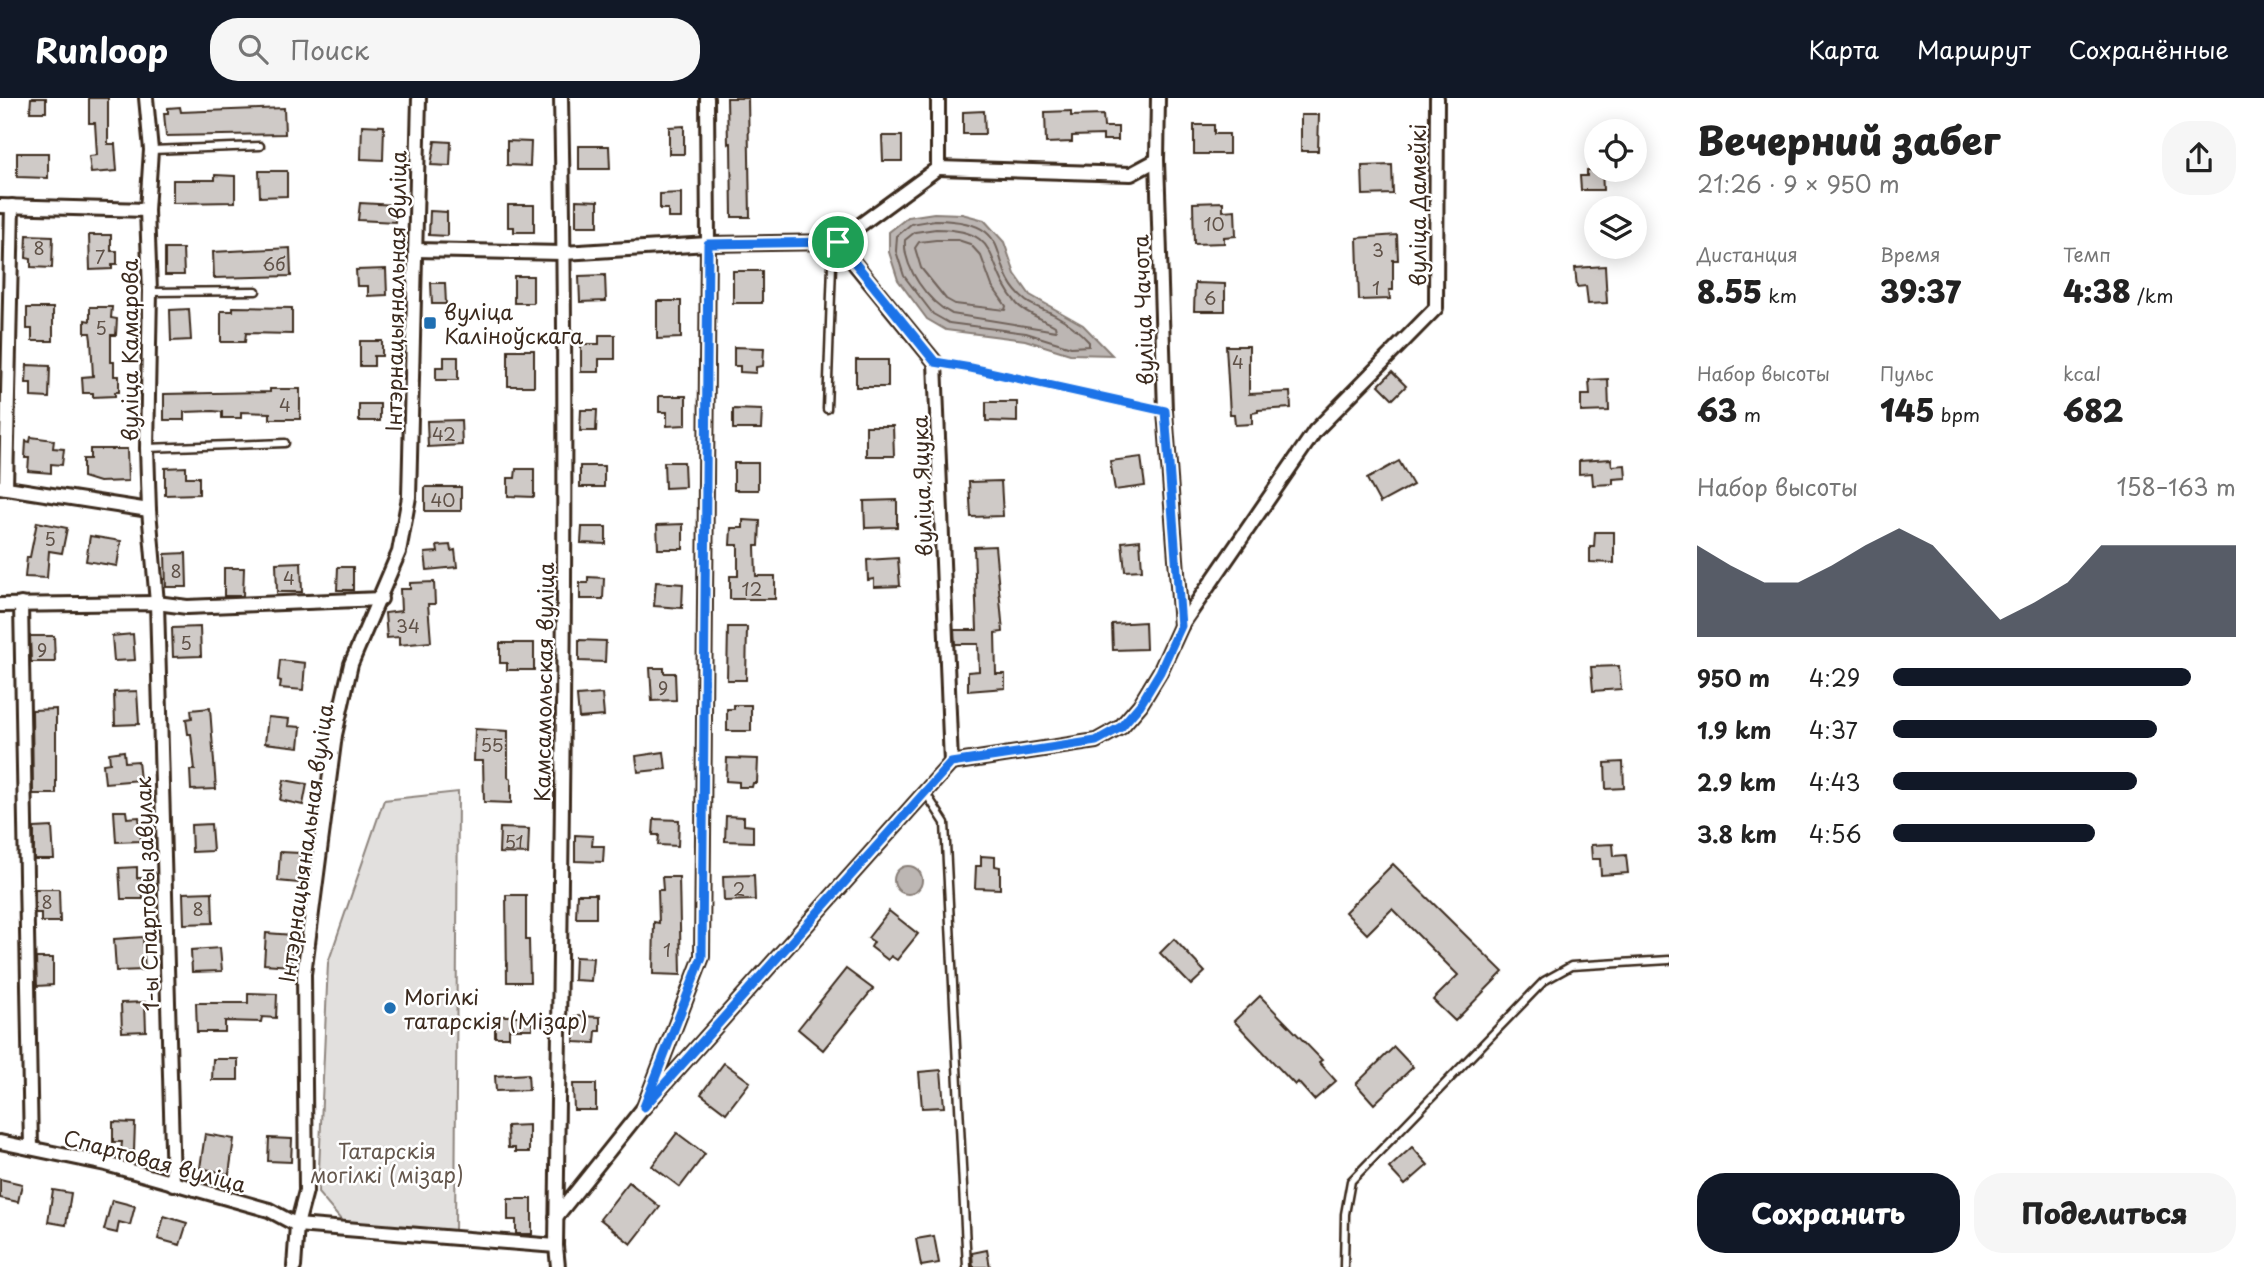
<!DOCTYPE html>
<html lang="ru">
<meta charset="utf-8">
<style>
:root{--surface:#fff;--page:#f6f6f6;--text:#222;--muted:#767676;--accent:#111827}
body{margin:0;font-family:"Playpen Sans",sans-serif;background:var(--page);color:var(--text);height:100vh;display:flex;flex-direction:column;font-size:26px;white-space:nowrap}
*{box-sizing:border-box;margin:0}
p{font-size:23px;color:var(--muted)}
.icon{flex:none;width:38px;height:38px;fill:none;stroke:currentColor;stroke-width:2;stroke-linecap:round;stroke-linejoin:round}
.map{position:relative;flex:1;overflow:hidden}
.panel{display:flex;flex-direction:column;background:var(--surface);width:595px}
.panel>*{flex:none}
.tools{position:absolute;left:1584px;top:21px;display:grid;gap:14px}
.tools a{display:grid;place-items:center;width:63px;height:63px;border-radius:50%;background:var(--surface);box-shadow:0 4px 18px #0003;font-size:35px}
.pin{position:absolute;display:grid;place-items:center;width:60px;height:60px;color:#fff;margin:-30px;border:4px solid #fff;border-radius:50%;box-shadow:0 2px 7px #0007}
.round{display:grid;place-items:center;flex:none;width:74px;height:74px;border-radius:28px;background:var(--page)}
.overview{display:flex;align-items:center;justify-content:space-between;height:119px;padding:0 28px}
h1{font-size:38px;font-weight:800;line-height:52px}
.figures{display:grid;grid-template-columns:repeat(3,1fr);gap:10px;height:119px;padding:7px 28px}
.figures div{display:grid;align-content:center}
.figures b{font-size:30px;font-weight:800}
.figures small{font-size:19px;font-weight:400}
.figures p{font-size:19px}
.chart{height:196px;padding:14px 28px}
.chart p{display:flex;justify-content:space-between}
.chart svg{width:100%;height:126px;margin-top:7px;fill:var(--accent);opacity:.7}
.action{display:flex;gap:14px;margin-top:auto;padding:14px 28px}
.action a{flex:1;height:80px;border-radius:28px;background:var(--accent);color:#fff;font-size:28px;font-weight:800;line-height:80px;text-align:center}
.action a+a{background:var(--page);color:var(--text)}
ul{padding:0 28px;list-style:none;font-size:23px}
li{display:grid;grid-template-columns:112px 84px 1fr;align-items:center;height:52px}
li i{height:18px;border-radius:9px;background:var(--accent)}
header{display:flex;align-items:center;gap:42px;box-sizing:border-box;height:98px;padding:0 35px;background:var(--accent);color:#fff}
header strong{font-size:33px}
nav{display:flex;gap:38px;margin-inline-start:auto;font-size:24px}
.search{width:490px;height:63px;background:var(--page);display:flex;align-items:center;gap:18px;box-sizing:border-box;padding:0 24px;border-radius:28px;color:var(--muted);font-size:26px}
main{display:flex;flex:1;min-height:0}
.map>svg:first-child{display:block}
.green{fill:#e2e0de;stroke:#8e857e;stroke-width:2}
.water{fill:#bcb6b3;stroke:#887e77;stroke-width:2}
.lines{fill:none;stroke-linecap:round;stroke-linejoin:round}
.shore{stroke:#6f625a;stroke-width:2}
.building{fill:#cfcac7;stroke:#3b2a1e;stroke-width:2}
.lane-casing{stroke:#3b2a1e;stroke-width:11}
.street-casing{stroke:#3b2a1e;stroke-width:18}
.path{stroke:#3b2a1e;stroke-width:2.5;stroke-dasharray:2 5;stroke-linecap:butt}
.lane{stroke:#fff;stroke-width:6}
.street{stroke:#fff;stroke-width:12}
.route-casing{stroke:#fff;stroke-width:14}
.route{stroke:#1a73e8;stroke-width:9}
.poi-dot{fill:#1f6fb2;stroke:#fff;stroke-width:2.5}
.labels{text-anchor:middle;dominant-baseline:central;stroke-width:5;stroke-linejoin:round;paint-order:stroke}
.number-label{font-size:18px;fill:#605248}
.street-label{font-size:21px;fill:#3b2a1e;stroke:#fff}
.poi-label{font-size:21px;fill:#3b2a1e;stroke:#fff;text-anchor:start}
.park-label{font-size:21px;fill:#65584e;stroke:#fff}
</style>
<header>
<strong>Runloop</strong>
<div class="search"><svg class="icon" aria-label="search" viewBox="0 0 24 24"><circle cx="10" cy="10" r="6"/><path d="M15 15l6 6"/></svg>Поиск</div>
<nav><a>Карта</a><a>Маршрут</a><a>Сохранённые</a></nav>
</header>
<main>
<div class="map">
<svg width="1669" height="1169" viewBox="0 0 1669 1169">
<rect width="100%" height="100%" fill="#fff"/>
<filter id="ink" filterUnits="userSpaceOnUse"><feTurbulence type="fractalNoise" baseFrequency=".0143" numOctaves="2"/><feDisplacementMap in="SourceGraphic" scale="14" xChannelSelector="R" yChannelSelector="G"/><feConvolveMatrix kernelMatrix="1 2 1 2 8 2 1 2 1" color-interpolation-filters="sRGB"/></filter>
<g filter="url(#ink)">
<path class="green" d="M458 694 455 1137 347 1129 318 1095 328 865 384 702Z"/>
<g class="water">
<path d="M934 115 962 116 984 122 1004 144 1015 176 1030 197 1083 227 1112 257 1070 256 1025 242 946 232 927 221 898 182 889 154V134L908 119Z"/>
<circle cx="908" cy="782" r="14"/>
</g>
<g class="lines">
<g class="shore">
<path d="M935 122C1023 123 982 168 1026 203 1034 209 1046 212 1055 217 1068 224 1079 233 1089 244V248L1071 249 1026 235 949 225 933 216 904 178 896 153 897 138 911 126Z"/>
<path d="M936 131C1005 132 982 164 1017 206 1026 216 1043 221 1055 228L1056 233 952 216C928 204 903 170 905 142L915 134Z"/>
<path d="M936 142H958L970 146 981 158 992 188 1006 208 1005 212 955 206 946 201 921 170 915 150 919 144Z"/>
</g>
</g>
<g class="building">
<path d="M31 0H46V14H30Z"/>
<path d="M89 0H108V46H115L117 73 91 75 89 58 97 57 95 25H89Z"/>
<path d="M727 0H748L750 119H732L731 45 728 46Z"/>
<path d="M180 9 181 14 284 10 285 36 166 38 164 15H168V10Z"/>
<path d="M984 13 985 36H963V14Z"/>
<path d="M1071 13V18L1103 17 1104 29H1118V42H1103V37L1072 38V44L1046 45 1045 14Z"/>
<path d="M1301 17H1319L1318 53H1301Z"/>
<path d="M362 27 384 28 383 62 361 61Z"/>
<path d="M1194 27H1214V36H1229V56H1194Z"/>
<path d="M684 28V56H669V29Z"/>
<path d="M882 38H902V63H883Z"/>
<path d="M435 43 451 44 450 68 431 67Z"/>
<path d="M507 43 531 44 530 68 507 67Z"/>
<path d="M579 48H609L610 71H579Z"/>
<path d="M17 55H48V80L17 79Z"/>
<path d="M1392 67 1393 96 1363 97 1362 68Z"/>
<path d="M1587 72H1602L1603 92H1581L1580 78H1587Z"/>
<path d="M259 73H287V98L260 99Z"/>
<path d="M215 77 235 78V104L173 105V82H215Z"/>
<path d="M681 95V120H668V111H660V96Z"/>
<path d="M576 102 598 103V128H576Z"/>
<path d="M1223 104V113L1235 112 1236 138 1224 139V145L1194 146 1193 105Z"/>
<path d="M360 105 396 107 395 124 358 122Z"/>
<path d="M508 107H534V134H514V129H508Z"/>
<path d="M430 113 447 114V138L429 137Z"/>
<path d="M27 137 53 138 52 170 31 169V161L26 160Z"/>
<path d="M89 137H111V153H117V166H112V171L90 172Z"/>
<path d="M1397 137 1398 162H1393V192H1389L1390 201 1359 202 1357 140Z"/>
<path d="M290 150 291 178 214 180 213 154Z"/>
<path d="M165 151H183L184 177H165Z"/>
<path d="M1605 168 1607 205 1588 206 1586 188 1577 189 1575 170Z"/>
<path d="M386 171 387 197 368 198V188H357L356 172Z"/>
<rect x="733" y="173" width="29" height="32"/>
<path d="M605 177 606 203 580 204 579 178Z"/>
<rect x="514" y="178" width="19" height="27"/>
<path d="M431 185H445L446 206H432Z"/>
<path d="M1195 185 1225 186V213H1194Z"/>
<path d="M657 203H681V240L657 241Z"/>
<path d="M90 209H112L111 220 117 221 116 237H111V264H114V278H119V294H115V298L93 299V295H83L82 279 93 278 91 242 90 235H85V222L90 223Z"/>
<path d="M233 209 292 210V236L246 235 245 244H221V213H233Z"/>
<path d="M27 210H53V243H32V231H27Z"/>
<path d="M189 211 191 242 171 243 170 212Z"/>
<path d="M599 237H615V261H599V274H581V246H599Z"/>
<path d="M360 243H382V258H374V268H360Z"/>
<path d="M1226 248H1249V296L1290 294 1291 310 1258 312V314L1252 315V326L1235 327 1234 316H1230Z"/>
<path d="M734 249 764 250 763 268 756 269V275L740 274V268H734Z"/>
<rect x="508" y="252" width="26" height="36"/>
<path d="M444 259H458V282H436V269H444Z"/>
<rect x="856" y="262" width="32" height="27"/>
<path d="M27 267 50 268 49 300 31 299V285H26Z"/>
<path d="M1392 274 1406 288 1393 301 1379 287Z"/>
<path d="M1608 281 1609 313 1581 314V297H1590L1589 282Z"/>
<path d="M270 291H300V321H270V315L241 314V320H222V314L213 313 184 314V322H164V296L270 294Z"/>
<path d="M659 298H686V327L667 328V314H659Z"/>
<path d="M986 304H1017V324L986 323Z"/>
<rect x="359" y="306" width="21" height="17"/>
<path d="M733 311 762 312 761 331H733Z"/>
<path d="M581 312H597L596 333H580Z"/>
<path d="M461 322 462 347 428 349 427 323Z"/>
<path d="M866 328H893L894 358H866Z"/>
<path d="M31 339 54 342 53 350 64 351 62 367 51 366V375L28 373 29 360H25L26 343 30 344Z"/>
<path d="M90 351H127L128 383 99 384 83 379V361H90Z"/>
<path d="M1141 359 1145 388 1115 392 1110 363Z"/>
<path d="M1611 361 1612 368 1625 367 1626 380 1613 381V386L1593 387 1592 375 1579 376V363Z"/>
<path d="M1399 363 1413 387 1380 405 1367 381Z"/>
<path d="M664 364H684L685 389 665 390Z"/>
<rect x="734" y="365" width="24" height="27"/>
<rect x="580" y="368" width="24" height="21"/>
<path d="M186 369V379H199V396L165 397V370Z"/>
<path d="M516 371H534V399L508 398V380H515Z"/>
<path d="M1001 383 1003 418 971 419 969 384Z"/>
<rect x="425" y="389" width="36" height="24"/>
<path d="M897 402V429L865 430 864 403Z"/>
<path d="M743 422 760 423 759 448H755L756 478H775V501H730V478H738V447H730L731 430H743Z"/>
<path d="M37 424 67 430 62 455 49 453 47 480 25 479 27 459H30Z"/>
<path d="M683 426V451H658L657 427Z"/>
<path d="M582 429H606V446L581 445Z"/>
<path d="M1595 434H1614V465L1590 464V449H1594Z"/>
<path d="M90 438 121 443 117 468 86 463Z"/>
<path d="M1140 442 1142 472 1125 473 1122 444Z"/>
<path d="M450 447 451 453 455 452 457 469 427 472 425 455 438 454 437 448Z"/>
<path d="M995 448 1003 534 995 535 996 576H1005V590L968 593V574L979 573 978 546H955L954 532H977L974 449Z"/>
<path d="M186 455 187 489H166L165 456Z"/>
<path d="M898 460 900 488 874 489V481L868 482 867 462Z"/>
<path d="M301 464 302 494H277L276 465Z"/>
<path d="M338 469H353V492H337Z"/>
<path d="M224 470H244L243 498H224Z"/>
<path d="M588 479 604 480 603 501H580V485H588Z"/>
<path d="M434 484 435 506H428L431 544 399 547V539L387 540 385 515 401 513 400 491H410V485Z"/>
<path d="M656 484 683 486 682 510 654 508Z"/>
<path d="M1145 524 1146 551 1113 552 1112 526Z"/>
<path d="M200 529 201 558 173 559 172 530Z"/>
<path d="M728 529H747L746 582H727Z"/>
<path d="M133 536 135 562 114 563 112 538Z"/>
<path d="M30 538H54L55 564H31Z"/>
<path d="M579 542 606 543 605 564 579 563Z"/>
<path d="M500 545H534V572H507V565H500Z"/>
<path d="M280 562 305 565 303 592 280 590 281 583 278 582Z"/>
<path d="M1619 568 1621 591 1593 593 1591 569Z"/>
<path d="M650 570H664V575H675L676 602 652 603Z"/>
<path d="M137 593 139 626 115 627 114 594Z"/>
<path d="M602 596 604 618 579 620 577 598Z"/>
<path d="M734 607H751V633H727V611H734Z"/>
<path d="M210 610 216 691 191 692 190 672H195L191 636H188L186 621 192 620 191 612Z"/>
<path d="M56 611V696H33L32 612Z"/>
<path d="M268 619 289 621 288 628 301 629 299 649 265 645Z"/>
<path d="M475 631 508 633V679L511 681V705L484 704 483 663H474Z"/>
<path d="M124 653 125 664 138 663 140 682 105 685 103 666 110 665 109 655Z"/>
<path d="M664 654 666 671 638 674 636 658Z"/>
<path d="M727 660 758 661 757 685H753L752 689H739V684L726 683Z"/>
<path d="M1623 664 1624 690 1606 691 1605 665Z"/>
<path d="M284 682 307 686 303 707 280 702Z"/>
<path d="M114 713H126L127 720 139 719 141 743 116 744Z"/>
<path d="M726 718 744 719V727L753 728V744L725 743Z"/>
<path d="M654 721 679 722 678 748 658 747 659 737H653Z"/>
<path d="M211 726 213 753 192 754 191 727Z"/>
<path d="M52 729 54 761H34V730Z"/>
<path d="M500 730 529 731 528 756 499 755Z"/>
<path d="M575 737 593 738 592 748H604L603 764 575 763Z"/>
<path d="M1613 746 1614 758 1626 757 1628 775 1601 777 1600 761H1592L1591 747Z"/>
<path d="M280 754 300 755 298 785 278 783Z"/>
<path d="M981 758 995 759V768L1000 769V791L975 790 976 768H981Z"/>
<path d="M1393 766 1503 874 1455 923 1433 902 1458 877 1392 811 1367 836 1345 814Z"/>
<path d="M137 769V780H142L143 801H121L119 770Z"/>
<path d="M754 777 755 802 724 803 723 778Z"/>
<path d="M662 779H679L681 877 653 876 654 824 659 825 658 792H663Z"/>
<path d="M35 791H59L60 824H41V815H35Z"/>
<path d="M212 794 213 825 184 826 183 795Z"/>
<path d="M577 796H596V820H576Z"/>
<path d="M506 797H526V842H529L530 884H507Z"/>
<path d="M889 813 918 836 897 862 891 858 888 862 871 849 874 844 868 840Z"/>
<path d="M266 835 293 837 291 868 264 866Z"/>
<path d="M143 839 145 872 116 873 114 841Z"/>
<path d="M1174 841 1205 874 1191 887 1160 855Z"/>
<path d="M220 850 222 873 192 874 191 852Z"/>
<path d="M575 859 593 860 591 883 574 882Z"/>
<path d="M36 860H53V887L37 888Z"/>
<path d="M846 871 873 891 823 952 798 931Z"/>
<path d="M248 895 277 896 276 920 262 919 261 924 225 923V934H197L196 905H248Z"/>
<path d="M1260 898 1322 962 1319 964 1336 983 1314 1002 1298 984 1295 987 1234 923Z"/>
<path d="M145 904 146 933 122 934 121 905Z"/>
<path d="M495 918H532V931H509V939H495Z"/>
<path d="M575 918 600 919V933H596L595 945 574 944Z"/>
<path d="M1394 949 1413 969 1374 1006 1356 986Z"/>
<path d="M213 961H238V982H212Z"/>
<path d="M724 965 750 984 726 1015 701 996Z"/>
<path d="M941 972 944 1009 922 1010 919 974Z"/>
<path d="M528 976 529 992 496 993 495 978Z"/>
<path d="M573 986H596V1012H574Z"/>
<path d="M113 1024 135 1025 134 1053H121L122 1044H113Z"/>
<path d="M529 1027V1054H515V1050H508L507 1028Z"/>
<path d="M677 1035 705 1056 680 1089 652 1068Z"/>
<path d="M205 1036 234 1041 229 1076 200 1070Z"/>
<path d="M269 1040 292 1041 291 1064 268 1063Z"/>
<path d="M1412 1049 1428 1067 1405 1087 1389 1070Z"/>
<path d="M0 1081 22 1086 18 1104 0 1100Z"/>
<path d="M629 1084 660 1109 631 1146 600 1121Z"/>
<path d="M53 1092 71 1095 66 1127 48 1124Z"/>
<path d="M508 1101H532V1136H516V1122H508Z"/>
<path d="M112 1102 135 1108 130 1127 119 1124 117 1135 104 1132Z"/>
<path d="M164 1118 187 1125 180 1147 158 1141Z"/>
<path d="M934 1138 939 1165 921 1168 916 1141Z"/>
<path d="M987 1152 990 1169H973L972 1155Z"/>
</g>
<g class="lines">
<g class="lane-casing">
<g id="lane">
<path d="M151 52 260 48"/>
<path d="M150 194 256 193"/>
<path d="M827 311 832 167 837 146"/>
<path d="M147 350 285 345"/>
<path d="M925 694 945 725 967 1169"/>
<path d="M1344 1169 1345 1116 1351 1083 1544 883 1571 868 1669 862"/>
</g>
</g>
<g class="street-casing">
<g id="street">
<path d="M146 0 151 52 147 112 150 194 147 350 149 412 157 505 173 1086"/>
<path d="M1157 62 1165 313 1181 528"/>
<path d="M938 70 1131 76 1157 62 1158 0"/>
<path d="M0 108 147 112"/>
<path d="M837 144 938 70V0"/>
<path d="M415 152 564 155 708 146 837 144 935 264 951 665"/>
<path d="M0 389 149 412"/>
<path d="M6 390 12 108"/>
<path d="M21 506 31 1050"/>
<path d="M0 507 157 505 187 509 381 501"/>
<path d="M951 665 1096 643 1121 629 1140 607 1160 574 1181 528 1315 333 1436 210 1437 0"/>
<path d="M644 1009 702 859 708 146 707 0"/>
<path d="M0 1044 106 1066 269 1112 297 1127 556 1148"/>
<path d="M556 1119 644 1009 951 665"/>
<path d="M294 1169 297 1127 306 1093 304 876 335 637 351 566 399 454 409 399 419 0"/>
<path d="M558 1169 556 1148C561 765 569 382 561 0"/>
</g>
</g>
<path class="path" d="M949 266 1151 310"/>
<use href="#lane" class="lane"/>
<use href="#street" class="street"/>
</g>
</g>
<g class="lines" filter="url(#ink)">
<g class="route-casing">
<path id="route" d="M838 144 935 264 971 270 1165 313 1181 528 1160 574 1140 607 1121 629 1096 643 951 665 644 1009 702 859 708 146Z"/>
</g>
<use href="#route" class="route"/>
</g>
<g class="poi-dot">
<rect x="423" y="218" width="14" height="14" rx="3.5"/>
<circle cx="390" cy="910" r="7"/>
</g>
<g class="labels">
<g class="number-label">
<text x="1214" y="125">10</text>
<text x="39" y="149">8</text>
<text x="1378" y="151">3</text>
<text x="100" y="158">7</text>
<text x="274" y="165">6б</text>
<text x="1376" y="189">1</text>
<text x="1210" y="199">6</text>
<text x="101" y="229">5</text>
<text x="1238" y="263">4</text>
<text x="285" y="306">4</text>
<text x="444" y="335">42</text>
<text x="443" y="401">40</text>
<text x="50" y="440">5</text>
<text x="176" y="472">8</text>
<text x="289" y="479">4</text>
<text x="752" y="490">12</text>
<text x="408" y="527">34</text>
<text x="186" y="544">5</text>
<text x="42" y="551">9</text>
<text x="663" y="589">9</text>
<text x="492" y="646">55</text>
<text x="514" y="743">51</text>
<text x="739" y="790">2</text>
<text x="47" y="803">8</text>
<text x="198" y="810">8</text>
<text x="667" y="851">1</text>
</g>
<g class="street-label">
<text transform="translate(1417 107) rotate(-90)">вуліца Дамейкі</text>
<text transform="translate(395 193) rotate(-89)">Інтэрнацыянальная вуліца</text>
<text transform="translate(1142 212) rotate(-92)">вуліца Чачота</text>
<text transform="translate(129 252) rotate(-90)">вуліца Камарова</text>
<text transform="translate(921 388) rotate(-92)">вуліца Яцука</text>
<text transform="translate(543 584) rotate(-89)">Камсамольская вуліца</text>
<text transform="translate(305 745) rotate(-82)">Інтэрнацыянальная вуліца</text>
<text transform="translate(146 796) rotate(-92)">1-ы Спартовы завулак</text>
<text transform="translate(155 1062) rotate(15)">Спартовая вуліца</text>
</g>
<g class="poi-label">
<text x="444" y="213">вуліца<tspan x="444" dy="24">Каліноўскага</tspan></text>
<text x="404" y="898">Могілкі<tspan x="404" dy="24">татарскія (Мізар)</tspan></text>
</g>
<g class="park-label">
<text x="387" y="1052">Татарскія<tspan x="387" dy="24">могілкі (мізар)</tspan></text>
</g>
</g>
</svg>
<div class="tools">
<a><svg class="icon" aria-label="locate" viewBox="0 0 24 24"><circle cx="12" cy="12" r="6"/><path d="M12 2v4M12 18v4M2 12h4M18 12h4"/></svg></a>
<a><svg class="icon" aria-label="layers" viewBox="0 0 24 24"><path d="M12 4l9 5-9 5-9-5zM3 14l9 5 9-5"/></svg></a>
</div>
<div class="pin" style="left:838px;top:144px;background:#1e9e55"><svg class="icon" aria-label="arrive" viewBox="0 0 24 24"><path d="M6 21V4h12l-3 4 3 4H6"/></svg></div>
</div>
<section class="panel">
<div class="overview"><div><h1>Вечерний забег</h1><p>21:26 · 9 × 950 m</p></div><a class="round"><svg class="icon" aria-label="share" viewBox="0 0 24 24"><path d="M12 15V3M7 8l5-5 5 5M5 13v7h14v-7"/></svg></a></div>
<div class="figures">
<div><p>Дистанция</p><b>8.55<small> km</small></b></div>
<div><p>Время</p><b>39:37</b></div>
<div><p>Темп</p><b>4:38<small> /km</small></b></div>
</div>
<div class="figures">
<div><p>Набор высоты</p><b>63<small> m</small></b></div>
<div><p>Пульс</p><b>145<small> bpm</small></b></div>
<div><p>kcal</p><b>682</b></div>
</div>
<div class="chart"><p><span>Набор высоты</span>158–163 m</p>
<svg viewBox="0 0 160 44" preserveAspectRatio="none"><path d="M0 44V12L10 19L20 25L30 25L40 19L50 12L60 6L70 12L80 25L90 38L100 32L110 25L120 12L130 12L140 12L150 12L160 12V44z"/></svg>
</div>
<ul>
<li><b>950 m</b>4:29<i style="width:87%"></i></li>
<li><b>1.9 km</b>4:37<i style="width:77%"></i></li>
<li><b>2.9 km</b>4:43<i style="width:71%"></i></li>
<li><b>3.8 km</b>4:56<i style="width:59%"></i></li>
</ul>
<div class="action"><a>Сохранить</a><a>Поделиться</a></div>
</section>
</main>
